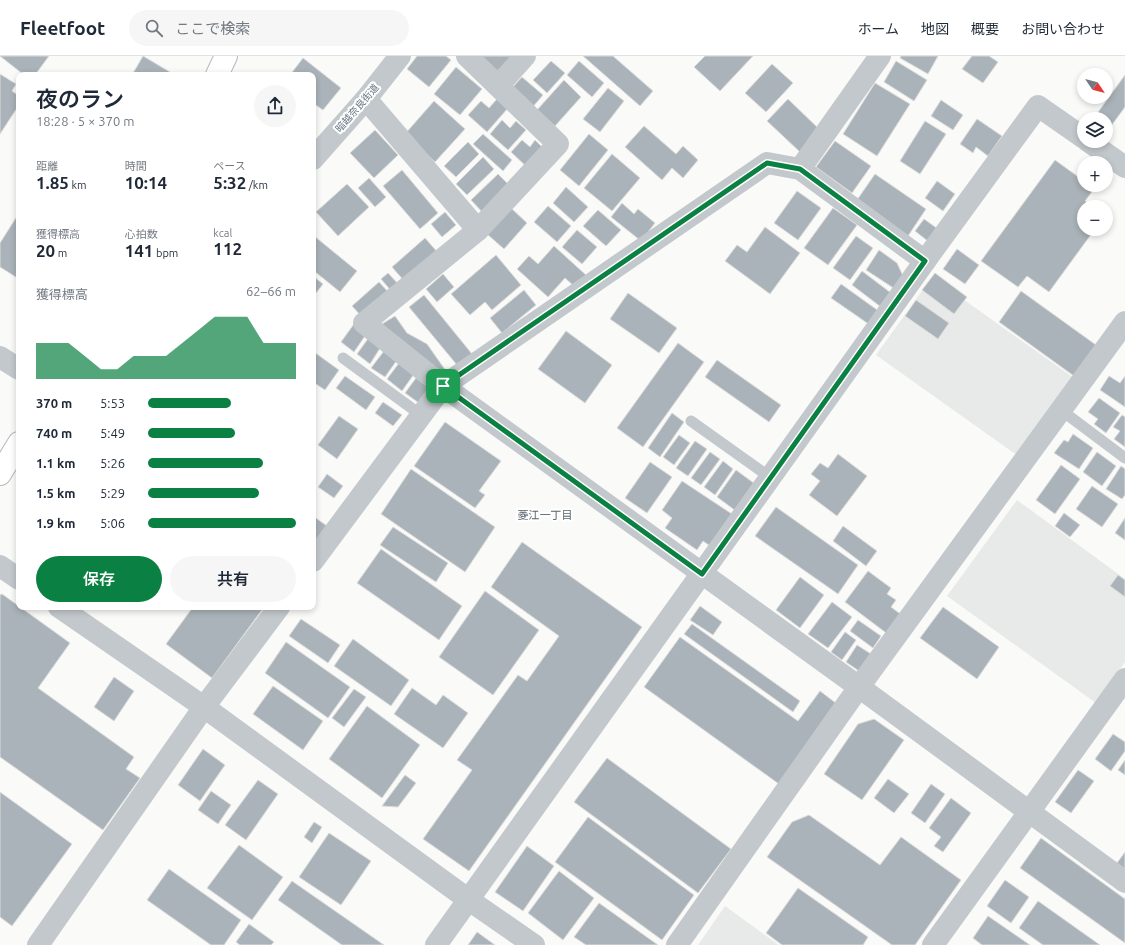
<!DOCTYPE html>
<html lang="ja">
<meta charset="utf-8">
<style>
:root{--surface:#fff;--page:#f6f6f7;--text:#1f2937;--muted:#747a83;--line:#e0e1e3;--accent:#0b8043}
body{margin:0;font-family:Ubuntu,"Noto Sans JP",sans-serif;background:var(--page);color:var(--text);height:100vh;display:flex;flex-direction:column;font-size:15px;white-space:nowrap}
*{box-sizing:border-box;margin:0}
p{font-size:13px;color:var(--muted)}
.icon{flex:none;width:22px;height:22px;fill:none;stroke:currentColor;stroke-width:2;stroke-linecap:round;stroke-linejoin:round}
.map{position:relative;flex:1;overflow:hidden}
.details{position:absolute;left:16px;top:16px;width:300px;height:538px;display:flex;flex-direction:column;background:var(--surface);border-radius:8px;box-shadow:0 2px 6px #0003}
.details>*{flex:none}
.needle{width:26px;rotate:125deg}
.controls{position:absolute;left:1077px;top:12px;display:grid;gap:8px}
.controls a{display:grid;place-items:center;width:36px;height:36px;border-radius:50%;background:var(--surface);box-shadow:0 2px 6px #0003;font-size:20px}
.pin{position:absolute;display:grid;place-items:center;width:34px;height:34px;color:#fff;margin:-17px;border-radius:8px;box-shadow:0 2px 6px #0006}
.round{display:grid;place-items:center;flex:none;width:42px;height:42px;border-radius:21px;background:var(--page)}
.head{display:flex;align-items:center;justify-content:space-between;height:68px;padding:0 20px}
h1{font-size:22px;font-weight:600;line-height:30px}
.stats{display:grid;grid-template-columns:repeat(3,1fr);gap:6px;height:68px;padding:4px 20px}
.stats div{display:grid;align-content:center}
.stats b{font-size:17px;font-weight:600}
.stats small{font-size:11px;font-weight:400}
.stats p{font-size:11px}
.chart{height:112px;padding:8px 20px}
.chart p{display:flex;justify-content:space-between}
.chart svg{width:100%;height:72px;margin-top:4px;fill:var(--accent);opacity:.7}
.cta{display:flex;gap:8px;margin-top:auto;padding:8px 20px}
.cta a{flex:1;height:46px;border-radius:24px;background:var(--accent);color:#fff;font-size:16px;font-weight:600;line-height:46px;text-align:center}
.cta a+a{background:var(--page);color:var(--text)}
ul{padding:0 20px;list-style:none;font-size:13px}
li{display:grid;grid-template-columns:64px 48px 1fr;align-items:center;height:30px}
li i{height:10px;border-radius:5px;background:var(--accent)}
header{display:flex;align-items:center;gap:24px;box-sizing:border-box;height:56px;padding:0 20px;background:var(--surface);border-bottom:1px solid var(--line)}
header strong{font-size:19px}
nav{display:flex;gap:22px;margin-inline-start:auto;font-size:14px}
.search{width:280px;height:36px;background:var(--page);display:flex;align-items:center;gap:10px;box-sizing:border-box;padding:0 14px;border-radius:22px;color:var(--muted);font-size:15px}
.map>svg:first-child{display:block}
.built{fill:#e8e9e9}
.building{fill:#aab3b9;stroke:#dcdcda}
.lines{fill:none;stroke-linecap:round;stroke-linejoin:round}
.primary-casing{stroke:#b5babe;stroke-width:24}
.service{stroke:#c3c8cc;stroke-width:11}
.minor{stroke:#c3c8cc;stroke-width:22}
.tertiary{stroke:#c3c8cc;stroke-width:22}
.primary{stroke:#fff;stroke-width:22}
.route-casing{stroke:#fff;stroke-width:8}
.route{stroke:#0b8043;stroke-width:5}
.labels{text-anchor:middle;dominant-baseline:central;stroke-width:4;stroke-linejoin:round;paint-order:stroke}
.street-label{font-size:10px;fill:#657683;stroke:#fff}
.neighbourhood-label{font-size:11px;fill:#57646e;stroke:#fff}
</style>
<header>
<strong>Fleetfoot</strong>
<div class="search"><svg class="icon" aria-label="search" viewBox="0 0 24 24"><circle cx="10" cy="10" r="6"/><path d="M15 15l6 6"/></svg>ここで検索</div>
<nav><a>ホーム</a><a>地図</a><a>概要</a><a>お問い合わせ</a></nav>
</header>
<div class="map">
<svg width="1125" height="889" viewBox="0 0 1125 889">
<rect width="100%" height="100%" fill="#fafaf8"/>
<g class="built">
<path d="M932 221 1074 322 1018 400 876 299Z"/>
<path d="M1017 444 1125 523V606L1096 647 947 540Z"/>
<path d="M725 850 779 889H698Z"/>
</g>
<g class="building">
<path d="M0 0H49L35 19H24Z"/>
<path d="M143 0 170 16 168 19H132Z"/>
<path d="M417 0H446L451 4 429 31 407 13Z"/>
<path d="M479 0H514L500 17Z"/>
<path d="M583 0H613L653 35 640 50Z"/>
<path d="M705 0H753L720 35 694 11Z"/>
<path d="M901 0H938L928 18 900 2Z"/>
<path d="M972 0H989L998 6 983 27 962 13Z"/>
<path d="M303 2 341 32 323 54 313 47V19H290Z"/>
<path d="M551 5 565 17 547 37 533 24Z"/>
<path d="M579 5 604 27 592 41 567 19Z"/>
<path d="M896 5 927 24 914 45 884 26Z"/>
<path d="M772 8 793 27 766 56 745 37Z"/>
<path d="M456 11 482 33 460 59 434 38Z"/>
<path d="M0 18 16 28 12 35 19 40V49L0 78Z"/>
<path d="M1125 19V51L1106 77V63H1093Z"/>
<path d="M522 21 543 39 531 53 510 34Z"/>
<path d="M564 24 581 41 555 70 537 54Z"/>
<path d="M875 27 910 48 877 100 843 78Z"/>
<path d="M608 32 624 45 600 76 583 63Z"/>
<path d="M497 43 508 52 487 76 468 59 481 45 489 52Z"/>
<path d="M788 43 820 74 800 96 767 65Z"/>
<path d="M941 44 963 59 953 74 931 60Z"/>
<path d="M434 45 465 73 435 106 405 78Z"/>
<path d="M977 63 1002 80 988 100 976 91 973 97 960 88Z"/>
<path d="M502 64 510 72 516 65 526 74 508 94 490 78Z"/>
<path d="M925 65 946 78 920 118 900 105Z"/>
<path d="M644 70 676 98 683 90 698 104 683 122 672 112 662 124 625 91Z"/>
<path d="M375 74 398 99 374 122 350 97Z"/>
<path d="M483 78 512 104 503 115 473 88Z"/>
<path d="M589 78 608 94 579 130 560 114Z"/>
<path d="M522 84 530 91 535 84 546 95 529 113 511 96Z"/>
<path d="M835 85 871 110 852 137 816 111Z"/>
<path d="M468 86 479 98 456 121 444 110Z"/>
<path d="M612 98 640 122 612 155 584 132Z"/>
<path d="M483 101 494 113 467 139 456 128Z"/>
<path d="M1055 104 1084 125V129H1089L1094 133 1085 145 1093 151H1084V173H1095L1049 236 1027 220 1018 231 981 205Z"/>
<path d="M402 114 438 157 420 173 383 130Z"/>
<path d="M498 118 511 131 484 158 471 144Z"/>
<path d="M875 118 926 153 908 180 857 144Z"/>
<path d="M369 122 386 141 375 151 358 132Z"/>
<path d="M937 125 955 138 943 155 925 142Z"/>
<path d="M347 128 369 151 338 180 316 156Z"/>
<path d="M566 131 588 151 574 166 553 147Z"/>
<path d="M797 135 821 152 798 184 774 167Z"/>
<path d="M622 147 634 158 638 153 655 167 641 185 611 161Z"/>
<path d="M548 150 571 170 557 186 534 166Z"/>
<path d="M511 152 527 167 504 193 487 178Z"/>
<path d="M833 152 857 169 828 209 804 192Z"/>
<path d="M598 154 621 174 606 190 583 170Z"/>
<path d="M445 156 456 169 442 181 431 168Z"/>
<path d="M19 157V223L0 211V187Z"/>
<path d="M924 163 938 173 929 186 915 175Z"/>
<path d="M765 171 800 197 770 238 725 205 737 189 747 196Z"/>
<path d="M577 174 597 191 582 208 562 191Z"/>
<path d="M313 179 357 215 340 236 313 214Z"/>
<path d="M856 180 873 192 850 224 833 212Z"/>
<path d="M425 182 439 198 405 226 392 211Z"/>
<path d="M554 190 586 219 575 231 565 222 548 241 517 213 529 200 538 208Z"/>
<path d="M957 193 979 209 965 228 943 213Z"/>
<path d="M879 194 897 207 903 220 895 233 866 214Z"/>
<path d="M496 199 521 229 492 254 485 246 470 259 451 238Z"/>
<path d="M862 215 891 237 881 251 852 229Z"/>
<path d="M388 217 400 230 393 237 381 223Z"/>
<path d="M935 217 967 241 954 258 922 234Z"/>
<path d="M443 218 454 231 437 246 426 233Z"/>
<path d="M313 220 323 228 313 241Z"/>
<path d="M379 226 390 238 363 262 352 250Z"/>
<path d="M841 228 880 256 870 269 831 242Z"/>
<path d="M524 234 536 249 502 277 490 262Z"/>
<path d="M1021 235 1096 289 1074 320 999 266Z"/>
<path d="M628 237 677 272 659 297 610 263Z"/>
<path d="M424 239 472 298 457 309 409 251Z"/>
<path d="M916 244 949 267 938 283 905 260Z"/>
<path d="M395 260 407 277 427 288 446 315 438 320 382 268Z"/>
<path d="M354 268 367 277 354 296 341 286Z"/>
<path d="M566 275 612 309 585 347 538 313Z"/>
<path d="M370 280 382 289 370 308 357 298Z"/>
<path d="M678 287 704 306 643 391 617 372Z"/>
<path d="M384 295 397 304 385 321 371 312Z"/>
<path d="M314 296 339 314 325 334 313 326V298Z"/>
<path d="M717 304 781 349 769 366 705 321Z"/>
<path d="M399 307 414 318 402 335 387 323Z"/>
<path d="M345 320 375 341 366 354 336 332Z"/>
<path d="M1109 320 1120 327 1125 320V351L1100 334Z"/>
<path d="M416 322 430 332 419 347 405 337Z"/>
<path d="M1099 342 1120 357 1106 377 1094 368 1098 363 1088 356Z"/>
<path d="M383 346 402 359 393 370 375 357Z"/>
<path d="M672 357 684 366 660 401 648 392Z"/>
<path d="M1122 359 1125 361V391L1114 383 1120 375 1113 371Z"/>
<path d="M339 360 358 373 337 403 318 389Z"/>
<path d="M445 366 501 405 479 435 485 439 475 452 414 410Z"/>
<path d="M1073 378 1093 392 1079 413 1054 397 1064 384 1068 386Z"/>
<path d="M679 379 690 387 674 409 663 401Z"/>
<path d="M695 385 707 393 688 420 676 412Z"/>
<path d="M710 396 720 403 701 429 691 422Z"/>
<path d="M1097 396 1116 410 1102 430 1083 416Z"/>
<path d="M838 398 867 420 837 460 809 439 820 425 811 418 820 407 828 412Z"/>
<path d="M723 405 733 413 715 439 704 431Z"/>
<path d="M650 406 672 421 647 457 625 442Z"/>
<path d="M1061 409 1080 423 1055 458 1036 444Z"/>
<path d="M1121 410 1125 413V439L1122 443 1106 433Z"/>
<path d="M411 413 495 471 465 516 381 458Z"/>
<path d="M736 414 755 428 736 455 717 441Z"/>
<path d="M327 418 343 430 334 442 318 431Z"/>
<path d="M682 425 735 460 713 492 703 485 697 494 665 472 672 462 662 454Z"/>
<path d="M1092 430 1118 448 1102 471 1076 453Z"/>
<path d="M776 451 858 509 838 538 755 480Z"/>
<path d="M1064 457 1080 469 1070 481 1055 470Z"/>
<path d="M313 460 327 470 313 490Z"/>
<path d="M1125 462V484L1115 477Z"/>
<path d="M843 470 877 495 866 510 833 485Z"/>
<path d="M393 471 448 507 436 526 380 489Z"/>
<path d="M522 486 642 571 469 815 423 783 472 714 457 704 518 619 527 625 559 580 491 531Z"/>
<path d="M381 493 462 550 439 584 357 527Z"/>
<path d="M868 515 891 532 887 538 896 544 891 551 903 560 889 579 845 546Z"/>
<path d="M1118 519 1125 524V541L1110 530Z"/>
<path d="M800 521 824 539 800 572 776 554Z"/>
<path d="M485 535 539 574 493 639 439 601Z"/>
<path d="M2 538 70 587 38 632 134 701 126 713 140 722 103 774 0 701V539Z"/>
<path d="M832 546 852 561 828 592 808 578Z"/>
<path d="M700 550 722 566 713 579 690 564Z"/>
<path d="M193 551H264L212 622 166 588Z"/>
<path d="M943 551 999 591 977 623 920 582Z"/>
<path d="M301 563 340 589 328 607 289 580Z"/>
<path d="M858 564 881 580 873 592 850 575Z"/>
<path d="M692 568 800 645 793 656 684 578Z"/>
<path d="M845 576 856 584 842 604 831 596Z"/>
<path d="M680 581 798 665 820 635 837 648 779 728 644 631Z"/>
<path d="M353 583 409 624 391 650 334 610Z"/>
<path d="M286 586 350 631 328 662 265 617Z"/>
<path d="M857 589 871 598 859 615 846 606Z"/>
<path d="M114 621 134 635 114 665 94 651Z"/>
<path d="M273 630 323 665 303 694 253 658Z"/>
<path d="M412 632 436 649 443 639 468 657 443 692 394 658Z"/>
<path d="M354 633 366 641 344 671 332 662Z"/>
<path d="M367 650 420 689 382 742 329 703Z"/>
<path d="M874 663 904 684 862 744 824 718 858 668Z"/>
<path d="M1113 678 1125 686V695L1111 715 1095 703Z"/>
<path d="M203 693 225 709 200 745 178 729Z"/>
<path d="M607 702 731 793 698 837 574 746Z"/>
<path d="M1125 704V719L1118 714Z"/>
<path d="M1078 714 1094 725 1071 757 1055 746Z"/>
<path d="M405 719 416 727 398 751 382 750Z"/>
<path d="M888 723 909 738 894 757 874 742Z"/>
<path d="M258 724 278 738 246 784 225 769Z"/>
<path d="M931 728 945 738 925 767 911 757Z"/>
<path d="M211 735 231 749 218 768 198 754Z"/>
<path d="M0 736 72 788 12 870 0 861Z"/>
<path d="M951 742 971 757 943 796 934 790 941 781 929 772Z"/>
<path d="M809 759 880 809 901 781 961 824 915 889H892L767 801 792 766Z"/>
<path d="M588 761 694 839 662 884 555 806Z"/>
<path d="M314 766 322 771 312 787 304 781Z"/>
<path d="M329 777 371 805 341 849 299 821Z"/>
<path d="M1041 782 1125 843V887L1020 812Z"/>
<path d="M239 789 283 821 252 864 207 832Z"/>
<path d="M527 790 554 810 523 855 495 836Z"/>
<path d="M1125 796V813L1117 807Z"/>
<path d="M169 813 241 864 224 889H211L147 844Z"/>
<path d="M559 815 594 842 563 884 528 857Z"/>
<path d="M1005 824 1029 841 1011 867 987 850Z"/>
<path d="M292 825 384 889H342L278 844Z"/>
<path d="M798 832 868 881 863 889H782L766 877Z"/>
<path d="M1038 845 1100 889H1043L1019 872Z"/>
<path d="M599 847 658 889H586L574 881Z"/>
<path d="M988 860 1030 889H982L973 882Z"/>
<path d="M249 868 274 886 271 889H240L236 886Z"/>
<path d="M477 876 495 889H468Z"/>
</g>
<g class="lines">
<g class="primary-casing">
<g id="primary">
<path d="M217 19 226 0"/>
<path d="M0 418 19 387"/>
</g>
</g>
<g class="service">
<path d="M343 302 421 359"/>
<path d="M1061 354 1125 402"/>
<path d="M691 365 771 422"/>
</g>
<g class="minor">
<path d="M467 0 498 30 525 0"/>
<path d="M366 43 478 174 364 267 443 330 859 631 1125 826"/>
<path d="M1088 85 1125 111"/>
<path d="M313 103 366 43 400 0"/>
<path d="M800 113 880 0"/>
<path d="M478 174 558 88 498 30"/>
<path d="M0 301 19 313"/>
<path d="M313 505 443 330 767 107 800 113 925 205"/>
<path d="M38 889 204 651 279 551"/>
<path d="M436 889 925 205 1038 50 1084 82"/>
<path d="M677 889 859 631 1125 266"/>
</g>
<g class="tertiary">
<path d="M0 510 19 523"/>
<path d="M59 551 204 651 469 844 534 889"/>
<path d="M933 889 1125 623"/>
</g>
<use href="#primary" class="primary"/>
</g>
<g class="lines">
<g class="route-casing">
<path id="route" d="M767 107 800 113 925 205 702 518 443 330Z"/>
</g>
<use href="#route" class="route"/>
</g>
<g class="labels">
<g class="street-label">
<text transform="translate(357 52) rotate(-49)">暗越奈良街道</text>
</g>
<g class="neighbourhood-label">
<text x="545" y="459">菱江一丁目</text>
</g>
</g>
</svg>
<div class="controls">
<a><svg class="needle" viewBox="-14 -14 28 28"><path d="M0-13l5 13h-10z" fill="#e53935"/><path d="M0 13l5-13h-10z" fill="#747a83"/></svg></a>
<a><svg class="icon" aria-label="layers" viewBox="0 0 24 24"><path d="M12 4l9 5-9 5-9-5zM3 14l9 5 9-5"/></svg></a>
<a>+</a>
<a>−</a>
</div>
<div class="pin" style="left:443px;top:330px;background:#1e9e55"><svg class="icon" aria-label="arrive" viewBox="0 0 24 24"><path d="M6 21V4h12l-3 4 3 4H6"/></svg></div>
<section class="details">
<div class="head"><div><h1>夜のラン</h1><p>18:28 · 5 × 370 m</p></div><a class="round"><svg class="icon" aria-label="share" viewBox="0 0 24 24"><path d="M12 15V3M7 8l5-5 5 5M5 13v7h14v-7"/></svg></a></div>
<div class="stats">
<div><p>距離</p><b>1.85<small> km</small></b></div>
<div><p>時間</p><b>10:14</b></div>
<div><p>ペース</p><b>5:32<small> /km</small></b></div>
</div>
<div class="stats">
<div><p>獲得標高</p><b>20<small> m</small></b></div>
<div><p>心拍数</p><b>141<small> bpm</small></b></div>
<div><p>kcal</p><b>112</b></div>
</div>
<div class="chart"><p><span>獲得標高</span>62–66 m</p>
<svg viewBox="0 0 160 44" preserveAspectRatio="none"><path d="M0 44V22L10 22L20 22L30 30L40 38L50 38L60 30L70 30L80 30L90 22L100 14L110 6L120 6L130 6L140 22L150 22L160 22V44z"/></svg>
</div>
<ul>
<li><b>370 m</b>5:53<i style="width:56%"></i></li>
<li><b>740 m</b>5:49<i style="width:59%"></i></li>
<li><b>1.1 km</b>5:26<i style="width:78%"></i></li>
<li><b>1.5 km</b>5:29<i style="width:75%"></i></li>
<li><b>1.9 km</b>5:06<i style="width:100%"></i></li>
</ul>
<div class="cta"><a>保存</a><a>共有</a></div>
</section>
</div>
